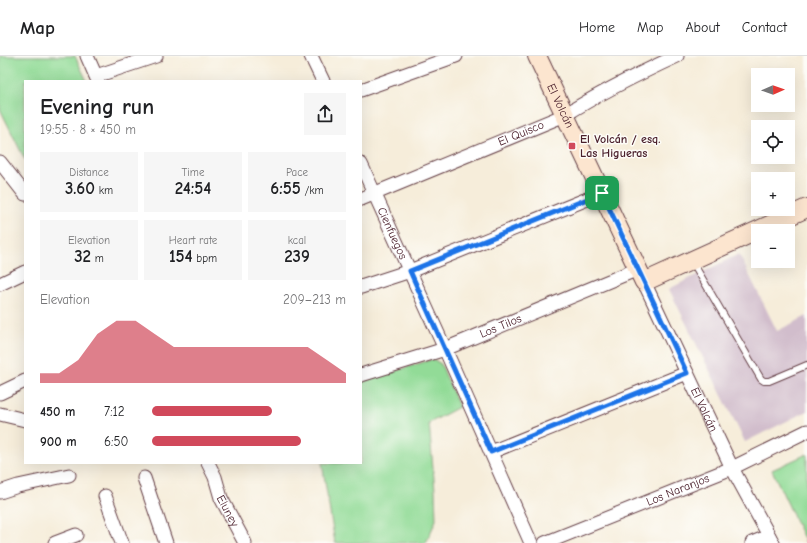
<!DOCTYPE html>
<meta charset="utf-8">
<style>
:root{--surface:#fff;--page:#f6f6f6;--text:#202124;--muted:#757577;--line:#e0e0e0;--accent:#d1495b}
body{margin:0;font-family:"Comic Neue",sans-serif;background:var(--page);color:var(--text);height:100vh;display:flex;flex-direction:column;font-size:15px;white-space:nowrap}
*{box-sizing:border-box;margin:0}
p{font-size:13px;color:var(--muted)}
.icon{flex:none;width:22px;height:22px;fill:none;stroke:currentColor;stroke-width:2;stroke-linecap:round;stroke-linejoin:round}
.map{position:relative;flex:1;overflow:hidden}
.panel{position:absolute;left:24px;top:24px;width:338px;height:384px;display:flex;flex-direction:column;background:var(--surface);border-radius:0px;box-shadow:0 4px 16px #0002}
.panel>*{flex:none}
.needle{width:26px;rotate:88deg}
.buttons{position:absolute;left:751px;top:12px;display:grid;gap:8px}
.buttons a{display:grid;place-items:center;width:44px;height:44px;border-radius:0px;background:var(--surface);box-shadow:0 4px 16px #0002;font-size:20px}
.pin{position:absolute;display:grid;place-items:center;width:34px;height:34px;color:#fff;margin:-17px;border-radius:8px;box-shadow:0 2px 6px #0006}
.round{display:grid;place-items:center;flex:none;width:42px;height:42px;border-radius:0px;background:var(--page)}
.overview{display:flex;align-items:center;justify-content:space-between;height:68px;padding:0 16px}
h1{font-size:22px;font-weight:700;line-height:30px}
.figures{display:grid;grid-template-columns:repeat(3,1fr);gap:6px;height:68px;padding:4px 16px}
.figures div{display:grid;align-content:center;border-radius:0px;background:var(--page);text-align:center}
.figures b{font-size:17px;font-weight:700}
.figures small{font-size:11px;font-weight:400}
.figures p{font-size:11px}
.chart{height:112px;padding:8px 16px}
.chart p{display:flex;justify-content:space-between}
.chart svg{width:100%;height:72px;margin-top:4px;fill:var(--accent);opacity:.7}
ul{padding:0 16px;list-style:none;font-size:13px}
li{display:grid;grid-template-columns:64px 48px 1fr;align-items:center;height:30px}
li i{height:10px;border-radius:5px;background:var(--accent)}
header{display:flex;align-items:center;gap:24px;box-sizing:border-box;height:56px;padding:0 20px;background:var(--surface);border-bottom:1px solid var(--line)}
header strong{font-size:19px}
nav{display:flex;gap:22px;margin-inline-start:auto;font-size:14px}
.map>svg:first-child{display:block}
.industrial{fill:#d1bdcc}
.green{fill:#92db97;stroke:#6e7d61}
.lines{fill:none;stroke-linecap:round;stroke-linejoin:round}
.lane-casing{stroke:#643e45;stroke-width:8}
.street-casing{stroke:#643e45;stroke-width:15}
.secondary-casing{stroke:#643e45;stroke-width:20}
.lane{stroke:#fff;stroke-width:6}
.street{stroke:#fff;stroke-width:13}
.secondary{stroke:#fce5cf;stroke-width:18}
.route-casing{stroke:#fff;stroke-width:8}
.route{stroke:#1a73e8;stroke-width:5}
.poi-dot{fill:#d1495b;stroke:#fdfcf7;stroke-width:1.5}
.labels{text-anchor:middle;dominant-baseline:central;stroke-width:3;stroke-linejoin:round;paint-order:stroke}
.street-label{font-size:12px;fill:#4a1f2b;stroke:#fdfcf7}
.poi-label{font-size:12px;font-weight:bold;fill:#4a1f2b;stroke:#fdfcf7;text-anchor:start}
</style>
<header>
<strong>Map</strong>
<nav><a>Home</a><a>Map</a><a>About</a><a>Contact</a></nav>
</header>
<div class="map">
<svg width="807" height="487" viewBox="0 0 807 487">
<rect width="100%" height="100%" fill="#fdfcf7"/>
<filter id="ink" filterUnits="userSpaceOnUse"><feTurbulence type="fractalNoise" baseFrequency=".025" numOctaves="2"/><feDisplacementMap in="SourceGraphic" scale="8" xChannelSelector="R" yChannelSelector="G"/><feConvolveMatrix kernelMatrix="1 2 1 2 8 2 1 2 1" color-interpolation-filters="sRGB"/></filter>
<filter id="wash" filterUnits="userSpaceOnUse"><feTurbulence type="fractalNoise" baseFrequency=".012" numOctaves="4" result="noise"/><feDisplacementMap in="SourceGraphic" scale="16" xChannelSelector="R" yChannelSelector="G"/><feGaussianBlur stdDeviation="0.9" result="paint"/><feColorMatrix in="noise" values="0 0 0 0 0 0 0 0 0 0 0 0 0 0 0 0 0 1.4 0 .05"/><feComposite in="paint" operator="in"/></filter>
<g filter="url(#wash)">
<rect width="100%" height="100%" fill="#f6edda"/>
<path class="industrial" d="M739 198 777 275 807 260V355L745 386 669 233Z"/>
<g class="green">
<path d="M0 0H75L87 25H25V104L0 53Z"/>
<path d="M433 303 441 308 459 351 429 367 435 434 436 464 426 487H335L322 407H361V326Z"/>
<path d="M807 398V487H806L772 414Z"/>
</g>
</g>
<g filter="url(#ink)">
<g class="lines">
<g class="lane-casing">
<path id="lane" d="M692 205 761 323 764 325H769L807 309"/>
</g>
<g class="street-casing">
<g id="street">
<path d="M87 0 98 25"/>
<path d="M311 0 323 25"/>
<path d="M96 20 156 0"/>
<path d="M361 34 456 0"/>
<path d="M0 106 25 138"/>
<path id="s1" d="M361 108 445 293 531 487"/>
<path id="s2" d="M361 143 565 59C601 36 638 18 677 0"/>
<path id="s3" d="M644 226 732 412 773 487"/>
<path d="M0 228 25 216"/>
<path d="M361 231 410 215 602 137"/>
<path id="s4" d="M361 319 445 293 638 213"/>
<path d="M0 337 25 325"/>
<path d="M0 358 25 364"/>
<path d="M491 396 687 317"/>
<path id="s5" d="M208 407 215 421 221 442 245 487"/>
<path d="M144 422 166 487"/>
<path d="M0 436 18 430 69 419"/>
<path d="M105 440 122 487"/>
<path d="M55 487 76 479"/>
<path id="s6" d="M545 487 732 412 807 375"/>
<path d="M752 487 769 480"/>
</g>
</g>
<g class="secondary-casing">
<g id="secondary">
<path id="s7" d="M537 0 644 226 807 152"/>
</g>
</g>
<use href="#lane" class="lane"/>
<use href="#street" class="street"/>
<use href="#secondary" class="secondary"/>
</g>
</g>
<g class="lines" filter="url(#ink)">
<g class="route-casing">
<path id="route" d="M602 137 687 317 491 396 410 215Z"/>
</g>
<use href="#route" class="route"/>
</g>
<rect class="poi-dot" x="568" y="86" width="8" height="8" rx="2"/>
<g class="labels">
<g class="street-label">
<text stroke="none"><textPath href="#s7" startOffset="55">El Volcán</textPath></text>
<text stroke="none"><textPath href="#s2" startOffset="173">El Quisco</textPath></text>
<text stroke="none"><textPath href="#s1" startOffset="76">Cienfuegos</textPath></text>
<text stroke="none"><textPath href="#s4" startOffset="148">Los Tilos</textPath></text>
<text stroke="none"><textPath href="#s3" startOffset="141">El Volcán</textPath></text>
<text stroke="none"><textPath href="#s6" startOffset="143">Los Naranjos</textPath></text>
<text stroke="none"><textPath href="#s5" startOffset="52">Eluney</textPath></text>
</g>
<g class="poi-label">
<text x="580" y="83">El Volcán / esq.<tspan x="580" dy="14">Las Higueras</tspan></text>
</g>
</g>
</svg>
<div class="buttons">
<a><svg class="needle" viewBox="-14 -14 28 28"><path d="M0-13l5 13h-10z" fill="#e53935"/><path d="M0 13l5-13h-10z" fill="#757577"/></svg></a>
<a><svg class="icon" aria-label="locate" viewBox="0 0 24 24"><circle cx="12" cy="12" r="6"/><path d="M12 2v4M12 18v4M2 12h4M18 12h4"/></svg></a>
<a>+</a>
<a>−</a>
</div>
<div class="pin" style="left:602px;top:137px;background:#1e9e55"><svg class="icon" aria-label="arrive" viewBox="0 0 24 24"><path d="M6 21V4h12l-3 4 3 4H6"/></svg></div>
<section class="panel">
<div class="overview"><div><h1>Evening run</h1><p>19:55 · 8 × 450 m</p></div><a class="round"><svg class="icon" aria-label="share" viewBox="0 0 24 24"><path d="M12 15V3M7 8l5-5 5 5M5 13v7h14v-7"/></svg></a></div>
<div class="figures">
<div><p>Distance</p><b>3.60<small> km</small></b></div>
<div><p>Time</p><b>24:54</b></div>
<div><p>Pace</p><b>6:55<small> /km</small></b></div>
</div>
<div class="figures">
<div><p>Elevation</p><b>32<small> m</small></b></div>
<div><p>Heart rate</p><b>154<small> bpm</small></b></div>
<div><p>kcal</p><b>239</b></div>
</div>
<div class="chart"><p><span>Elevation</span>209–213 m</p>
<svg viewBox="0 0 160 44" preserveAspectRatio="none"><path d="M0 44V38L10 38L20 30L30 14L40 6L50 6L60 14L70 22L80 22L90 22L100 22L110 22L120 22L130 22L140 22L150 30L160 38V44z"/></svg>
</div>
<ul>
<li><b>450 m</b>7:12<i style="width:62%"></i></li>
<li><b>900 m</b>6:50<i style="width:77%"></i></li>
</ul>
</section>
</div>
